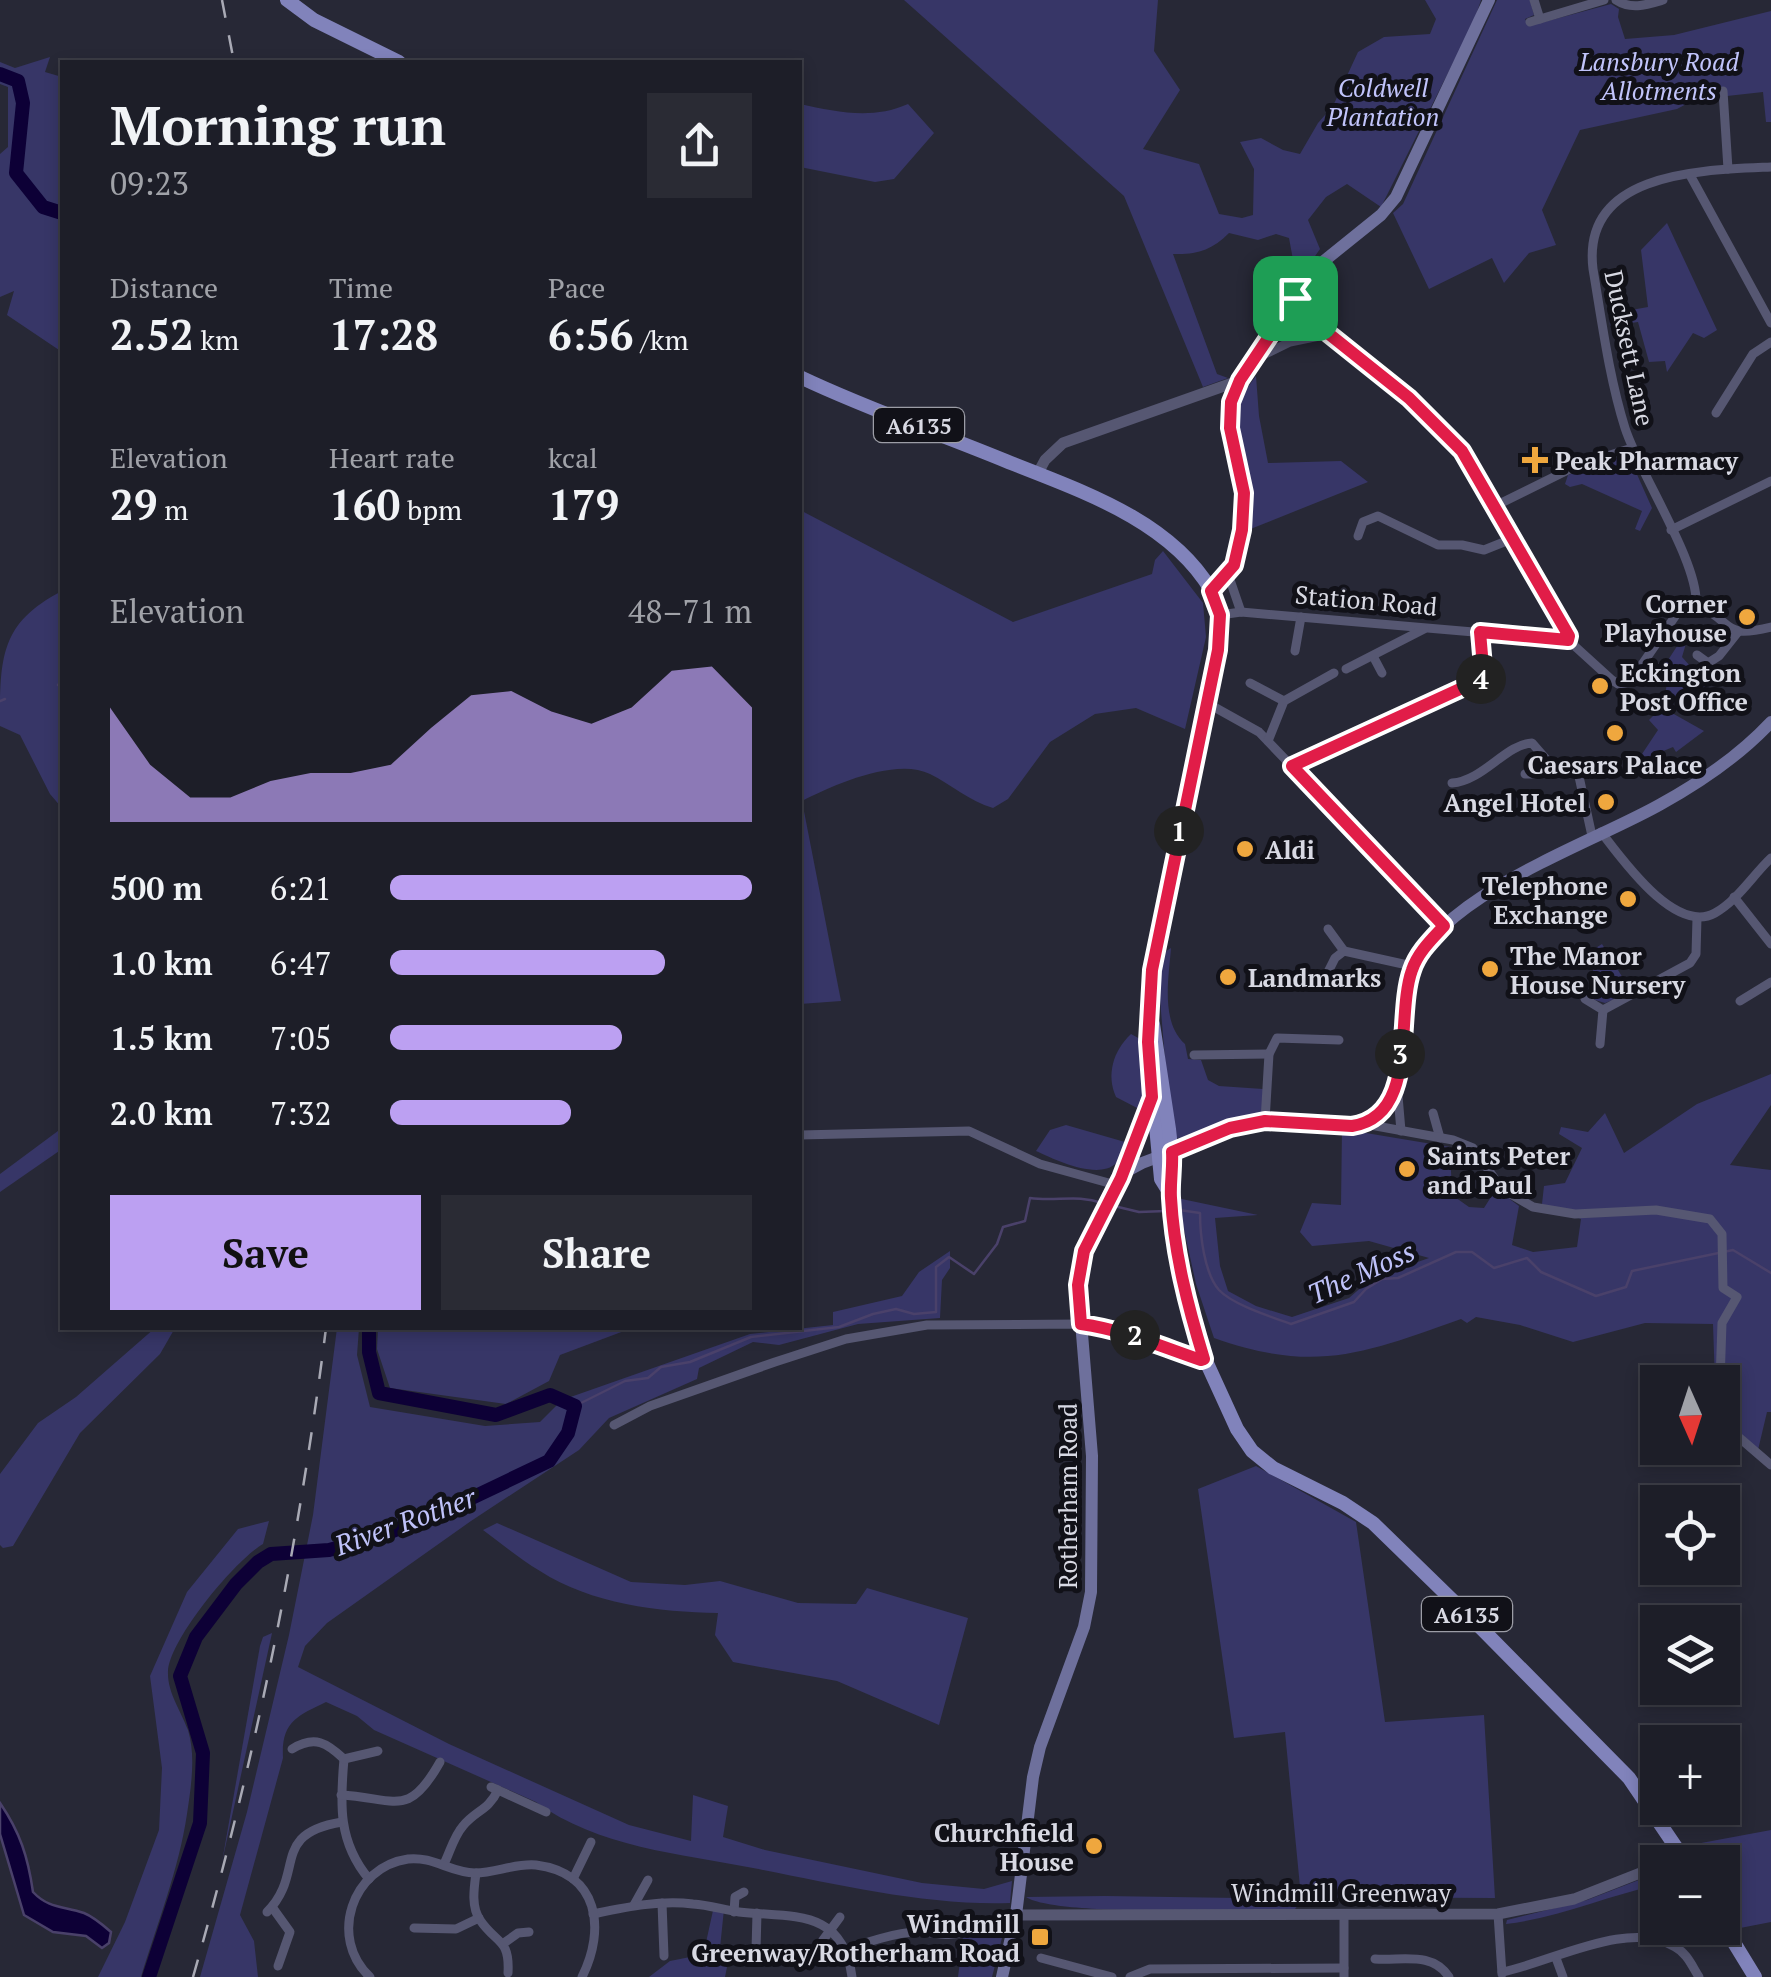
<!DOCTYPE html>
<meta charset="utf-8">
<style>
:root{--surface:#1d1e28;--page:#2a2b34;--text:#f1f3f6;--muted:#a0a2a8;--line:#3b3c45;--accent:#bca0f2}
body{margin:0;font-family:"PT Serif",serif;background:var(--page);color:var(--text);height:100vh;display:flex;flex-direction:column;font-size:38px;white-space:nowrap}
*{box-sizing:border-box;margin:0}
p{font-size:32px;color:var(--muted)}
.icon{flex:none;width:55px;height:55px;fill:none;stroke:currentColor;stroke-width:2;stroke-linecap:round;stroke-linejoin:round}
.map{position:relative;flex:1;overflow:hidden}
.side{position:absolute;left:60px;top:60px;width:742px;height:1270px;display:flex;flex-direction:column;background:var(--surface);border-radius:0px;box-shadow:0 5px 15px #0003,0 0 0 2px var(--line)}
.side>*{flex:none}
.needle{width:65px;rotate:177deg}
.controls{position:absolute;left:1640px;top:1365px;display:grid;gap:20px}
.controls a{display:grid;place-items:center;width:100px;height:100px;border-radius:0px;background:var(--surface);box-shadow:0 5px 15px #0003,0 0 0 2px var(--line);font-size:50px}
.pin{position:absolute;display:grid;place-items:center;width:85px;height:85px;color:#fff;margin:-42px;border-radius:20px;box-shadow:0 5px 15px #0006}
.km{position:absolute;width:50px;height:50px;margin:-25px;border-radius:50%;background:#222;color:#fff;font-size:28px;line-height:50px;text-align:center}
.round{display:grid;place-items:center;flex:none;width:105px;height:105px;border-radius:0px;background:var(--page)}
.head{display:flex;align-items:center;justify-content:space-between;height:170px;padding:0 50px}
h1{font-size:55px;font-weight:700;line-height:75px}
.figures{display:grid;grid-template-columns:repeat(3,1fr);gap:15px;height:170px;padding:10px 50px}
.figures div{display:grid;align-content:center}
.figures b{font-size:42px;font-weight:700}
.figures small{font-size:28px;font-weight:400}
.figures p{font-size:28px}
.chart{height:280px;padding:20px 50px}
.chart p{display:flex;justify-content:space-between}
.chart svg{width:100%;height:180px;margin-top:10px;fill:var(--accent);opacity:.7}
.button{display:flex;gap:20px;margin-top:auto;padding:20px 50px}
.button a{flex:1;height:115px;border-radius:0px;background:var(--accent);color:#111;font-size:40px;font-weight:700;line-height:115px;text-align:center}
.button a+a{background:var(--page);color:var(--text)}
ul{padding:0 50px;list-style:none;font-size:32px}
li{display:grid;grid-template-columns:160px 120px 1fr;align-items:center;height:75px}
li i{height:25px;border-radius:12px;background:var(--accent)}
.map>svg:first-child{display:block}
.green{fill:#373667}
.water{fill:#0d0036;stroke:#4a416a;stroke-width:2.5}
.lines{fill:none;stroke-linecap:round;stroke-linejoin:round}
.stream{stroke:#4a416a;stroke-width:2.5}
.river{stroke:#0d0036;stroke-width:14}
.minor{stroke:#565772;stroke-width:9}
.tertiary{stroke:#565772;stroke-width:11}
.secondary{stroke:#6e709c;stroke-width:12}
.primary{stroke:#8183bb;stroke-width:14}
.rail{stroke:#a9aab5;stroke-width:2.5;stroke-dasharray:18 18;stroke-linecap:butt}
.route-casing{stroke:#fff;stroke-width:20}
.route{stroke:#e11d48;stroke-width:12}
.poi-dot{fill:#efa73e;stroke:#111118;stroke-width:4}
.labels{text-anchor:middle;dominant-baseline:central;stroke-width:10;stroke-linejoin:round;paint-order:stroke}
.shield{fill:#111118;stroke:#9c9da6;stroke-width:2.5}
.shield-label{font-size:22px;font-weight:bold;fill:#d8d9e3}
.park-label{font-size:25px;font-style:italic;fill:#c1c4fb;stroke:#111118}
.street-label{font-size:25px;fill:#d8d9e3;stroke:#111118}
.poi-label{font-size:25px;font-weight:bold;fill:#d8d9e3;stroke:#111118;text-anchor:start}
.water-label{font-size:28px;font-style:italic;fill:#bfc2f9;stroke:#111118}
</style>
<div class="map">
<svg width="1771" height="1977" viewBox="0 0 1771 1977">
<rect width="100%" height="100%" fill="#272836"/>
<g class="green">
<path d="M904 0H1158L1154 51 1180 90 1143 149 1199 164 1219 214 1242 218 1253 215 1254 169 1240 142 1261 138 1283 150 1300 154 1318 123 1333 106 1358 52 1384 37 1430 34 1436 19 1425 0H1481L1474 21 1381 207 1347 184 1326 197 1308 220 1320 249 1304 272 1294 265 1289 238 1276 234 1258 240 1229 233C1212 250 1197 255 1173 254L1217 374 1228 378 1203 387 1124 196Z"/>
<path d="M1497 0H1530L1534 15 1525 19 1529 26 1611 4 1619 9 1618 17 1625 39 1674 35 1771 11V122H1766L1763 92 1727 96 1716 88 1677 109 1580 130 1542 210 1556 245 1529 253 1504 283 1492 258 1429 289 1393 213 1403 204Z"/>
<path d="M50 57 45 72 62 77V352L7 315 14 291 0 297V154L8 147V87L0 84V62L15 68Z"/>
<path d="M800 104C837 112 872 120 908 104L934 133 894 179 875 182 800 167Z"/>
<path d="M1667 223 1717 330 1704 338 1693 333 1667 372 1665 361 1649 362 1638 322 1610 326 1609 314 1648 307 1641 250Z"/>
<path d="M1256 376 1259 416 1268 463 1341 461 1368 482 1248 530C1249 517 1250 503 1249 490 1243 444 1224 415 1256 376Z"/>
<path d="M1620 457 1631 461 1652 508 1640 531 1635 529 1642 511 1582 484 1570 487 1565 484 1568 475Z"/>
<path d="M800 510 1013 622 1152 574 1155 560 1163 551 1203 603 1206 637 1185 729 1136 708 1095 714 1050 742 1008 799 993 808C969 801 952 785 930 774 896 757 833 785 802 801L841 1001 800 1004Z"/>
<path d="M62 591V808L50 794 20 735 0 726C0 657 0 623 62 591Z"/>
<path d="M1683 637 1687 640 1682 657 1708 686 1684 711 1665 695 1667 683 1659 674Z"/>
<path d="M1650 702 1656 703 1664 714 1672 713 1704 731 1676 752 1673 747 1661 752 1665 758 1648 770 1640 757 1658 730 1649 720 1657 712Z"/>
<path d="M1602 944 1629 988 1624 991 1621 988 1612 994 1615 999 1605 1003 1595 1000 1590 993 1594 990 1589 982 1597 976 1583 956Z"/>
<path d="M1171 948C1169 977 1160 1022 1185 1044L1188 1059 1201 1060 1208 1080 1219 1086 1263 1089 1262 1113 1219 1125 1196 1137 1177 1138 1171 1133 1160 999V955Z"/>
<path d="M1131 1034 1140 1039 1145 1091 1139 1109 1116 1097C1106 1075 1113 1051 1131 1034Z"/>
<path d="M1771 1074V1105L1730 1165 1771 1170V1412H1767L1758 1450 1723 1416 1722 1382H1715L1713 1324 1645 1323 1573 1342 1520 1325 1476 1317 1467 1323 1461 1319C1365 1353 1316 1374 1214 1338L1196 1284 1177 1198 1258 1215 1215 1218 1220 1266 1228 1291 1256 1306 1292 1317 1349 1298 1372 1278 1429 1258 1369 1241 1312 1246 1300 1232 1312 1203 1341 1205 1342 1129 1450 1147 1452 1195 1469 1207 1484 1208 1496 1189 1519 1206 1512 1245 1533 1252 1577 1247 1581 1219 1542 1204 1544 1186 1565 1183 1582 1148 1559 1134 1561 1127 1588 1132 1605 1113 1624 1153 1697 1104Z"/>
<path d="M1066 1125 1125 1142C1121 1191 1062 1163 1036 1151L1050 1130Z"/>
<path d="M62 1128V1149L0 1192V1174Z"/>
<path d="M950 1251V1268L942 1280 940 1318 858 1324 779 1345 753 1342 699 1368 697 1379 609 1418 579 1450 471 1521 327 1623 305 1646 298 1667 449 1744 629 1825 691 1841 693 1795 728 1806 723 1837 765 1850 922 1883 984 1889 1012 1881 1010 1903C927 1906 835 1884 753 1868 681 1854 597 1847 536 1802L374 1730 357 1716 326 1702C297 1716 281 1722 283 1758L240 1915 254 1941 258 1977H200L247 1812 289 1635 313 1515 337 1328H359L357 1355 370 1407 485 1426 540 1422 562 1400 750 1334 833 1325V1312L902 1296 919 1272Z"/>
<path d="M155 1328H175L160 1354 80 1433 13 1546 3 1548 0 1545V1474L38 1423 76 1397Z"/>
<path d="M378 1328H632L560 1355 549 1381 506 1404 390 1388 377 1349Z"/>
<path d="M1256 1466 1356 1522 1385 1722 1484 1715 1495 1898 1301 1897 1285 1732 1234 1738 1198 1489Z"/>
<path d="M269 1521 263 1544C235 1560 170 1639 168 1671 167 1692 181 1711 188 1730 196 1756 191 1787 187 1814 179 1869 157 1924 141 1977H98L125 1922 159 1830 162 1768 150 1676 187 1592 238 1529Z"/>
<path d="M497 1523 631 1582 685 1585 720 1581 798 1603 856 1604 867 1588 968 1618 939 1725 837 1681 733 1662 715 1635 718 1613C659 1612 591 1604 540 1571 520 1559 502 1544 483 1530Z"/>
<path d="M272 1633 222 1862 260 1646 263 1637Z"/>
<path d="M1771 1830V1922L1735 1929 1723 1908 1722 1862H1695L1685 1846Z"/>
<path d="M1657 1873V1885C1606 1896 1559 1918 1506 1924L1507 1920 1587 1900Z"/>
<path d="M1105 1896 1303 1899 1295 1909C1247 1909 1056 1917 1026 1897Z"/>
<path d="M714 1906 724 1909 720 1948 724 1960 728 1962 725 1977H649L670 1961 700 1955 705 1947Z"/>
<path d="M1004 1930 992 1977H958L963 1936Z"/>
</g>
<path class="water" d="M0 1803C20 1832 28 1857 33 1892 49 1909 64 1906 84 1913 94 1917 103 1925 111 1932L109 1943 102 1948 86 1936 53 1932 24 1915 0 1834Z"/>
<g class="lines">
<g class="stream">
<path d="M58 685 62 681"/>
<path d="M0 701 5 699"/>
<path d="M1110 1205 1139 1212 1166 1211"/>
<path d="M1179 1210 1200 1213C1200 1234 1204 1273 1219 1290 1233 1305 1272 1317 1291 1324L1354 1302 1366 1289 1382 1279 1398 1278 1456 1252H1472L1494 1268 1527 1258 1541 1272 1596 1296 1626 1287 1632 1271 1733 1250 1771 1273"/>
<path d="M575 1406 625 1381 648 1378 661 1367 690 1362 751 1337 839 1327 873 1314 896 1309 914 1314 936 1312V1267L949 1257 974 1274 997 1244 1003 1227 1025 1221 1030 1198C1055 1202 1077 1194 1102 1203"/>
</g>
<g class="river">
<path d="M0 74 18 81 23 103 16 173 43 207 62 213"/>
<path d="M149 1977 200 1823 203 1753 180 1676 196 1637 236 1584 258 1562 271 1554 329 1550 378 1537 459 1504 549 1461 568 1433 575 1406 550 1395 496 1415 379 1393 369 1352V1328"/>
</g>
<g class="minor">
<path d="M1534 0 1540 19"/>
<path d="M1616 0C1631 10 1646 5 1663 0"/>
<path d="M1530 22 1604 0"/>
<path d="M1723 91 1728 169"/>
<path d="M1690 175 1771 323"/>
<path d="M1295 298 1329 334 1409 398 1462 451 1568 631V640L1612 680 1618 684 1630 682 1676 615 1683 608 1696 606"/>
<path d="M1261 356 1290 342 1329 334"/>
<path d="M1716 413 1753 354 1771 342"/>
<path d="M1495 506 1576 466 1632 448"/>
<path d="M1671 530 1771 481"/>
<path d="M1358 536 1363 522 1378 516 1438 545H1462L1484 550 1514 538"/>
<path d="M1228 574 1241 612"/>
<path d="M1696 606C1700 564 1640 475 1625 428 1609 377 1602 322 1593 269 1581 171 1703 170 1771 167"/>
<path d="M1696 606C1736 620 1718 640 1771 627"/>
<path d="M1220 615 1241 612 1568 640"/>
<path d="M1295 651 1301 617"/>
<path d="M1697 655 1708 663 1719 656 1738 632"/>
<path d="M1373 656 1382 673"/>
<path d="M1346 669 1424 629"/>
<path d="M1250 683 1284 701"/>
<path d="M1207 703 1259 732 1445 926"/>
<path d="M1268 741 1284 701 1334 673"/>
<path d="M1293 766 1484 678 1480 632"/>
<path d="M1525 774H1534L1550 765"/>
<path d="M1452 783C1483 781 1506 744 1532 743L1553 767 1578 772 1592 836"/>
<path d="M1601 832C1622 859 1675 935 1715 913 1737 901 1753 875 1771 858"/>
<path d="M1734 897 1771 944"/>
<path d="M1328 929 1344 951"/>
<path d="M1326 976 1335 958 1344 951 1412 966"/>
<path d="M1585 999 1603 1010 1600 1044"/>
<path d="M1740 1001 1771 982"/>
<path d="M1603 1010 1690 963 1696 954 1697 918"/>
<path d="M1194 1055 1269 1054"/>
<path d="M1394 1090 1398 1096 1401 1131"/>
<path d="M1433 1113 1440 1138"/>
<path d="M1265 1121 1269 1054 1277 1038 1339 1040"/>
<path d="M1365 1124 1453 1140 1473 1148 1502 1189 1533 1207 1575 1214 1656 1210 1710 1219 1722 1234 1723 1288 1737 1297 1722 1323 1720 1382"/>
<path d="M800 1135 969 1131 1040 1164 1116 1185"/>
<path d="M1722 1412 1735 1434 1771 1465"/>
<path d="M614 1425 650 1406 775 1362 846 1339 927 1325 1081 1324 1111 1328 1205 1359"/>
<path d="M292 1749C315 1735 327 1743 344 1759"/>
<path d="M344 1759C340 1804 338 1842 369 1879"/>
<path d="M344 1759 378 1751"/>
<path d="M498 1790 546 1812"/>
<path d="M341 1795C396 1798 408 1819 440 1762"/>
<path d="M444 1864C450 1852 454 1836 463 1826 476 1810 488 1811 498 1790L491 1787"/>
<path d="M476 1873C474 1888 471 1907 480 1920 496 1944 510 1938 508 1973"/>
<path d="M573 1879 591 1842"/>
<path d="M662 1903 664 1956"/>
<path d="M634 1905 648 1880"/>
<path d="M272 1907 290 1932 278 1966"/>
<path d="M267 1912C306 1873 269 1834 342 1822"/>
<path d="M734 1912 735 1897 744 1892"/>
<path d="M593 1914C627 1907 659 1900 693 1904 709 1905 724 1910 739 1912 791 1918 843 1907 852 1977"/>
<path d="M1498 1914 1502 1974"/>
<path d="M414 1928 456 1929 479 1918"/>
<path d="M504 1943 518 1933 529 1932"/>
<path d="M756 1950 757 1913"/>
<path d="M846 1951C860 1943 900 1932 916 1932 933 1931 946 1938 964 1932"/>
<path d="M820 1954 823 1940 840 1917"/>
<path d="M1041 1958 1112 1977"/>
<path d="M1556 1958 1563 1977"/>
<path d="M1375 1959C1402 1961 1432 1951 1449 1977"/>
<path d="M1502 1972C1550 1963 1629 1918 1675 1947 1687 1953 1692 1966 1699 1977"/>
<path d="M370 1977C328 1938 352 1867 408 1859 433 1856 451 1873 475 1873 496 1873 515 1863 536 1865 599 1873 606 1929 582 1977"/>
<path d="M1130 1977 1150 1969 1344 1968"/>
<path d="M1344 1977V1915"/>
</g>
<g class="tertiary">
<path d="M1038 473 1045 460 1063 443 1241 380"/>
<path d="M1666 1862 1682 1856"/>
<path d="M1016 1915 1498 1914 1574 1899 1658 1866"/>
</g>
<g class="secondary">
<path d="M1211 591C1248 559 1248 505 1238 460 1233 436 1225 416 1235 392L1314 269 1381 215 1396 197 1489 0"/>
<path d="M1002 1977 1016 1915 1033 1777 1040 1747 1084 1627 1091 1592 1092 1456 1078 1285 1087 1243 1116 1185 1127 1171 1142 1163 1246 1124 1265 1121 1352 1126C1410 1117 1404 1025 1409 978 1431 897 1593 843 1661 804 1699 783 1741 754 1771 722"/>
</g>
<g class="primary">
<path d="M287 0 314 20 399 62"/>
<path d="M800 377C867 409 938 433 1006 461 1078 490 1169 519 1211 590 1222 609 1221 629 1218 650L1152 970 1148 1042 1161 1179 1171 1195"/>
<path d="M1153 1024 1169 1129 1174 1176 1171 1195 1184 1288 1205 1359 1237 1429 1252 1451 1273 1468 1343 1503 1373 1523 1482 1629 1629 1778 1686 1862"/>
<path d="M1121 1178 1152 1100"/>
<path d="M1722 1923 1755 1977"/>
</g>
<g class="rail">
<path d="M222 0 234 62"/>
<path d="M193 1977C255 1761 298 1550 326 1328"/>
</g>
</g>
<g class="lines">
<g class="route-casing">
<path id="route" d="M1295 298 1329 334 1409 398 1462 451 1569 636 1568 640 1480 632 1484 678 1292 766 1444 926C1432 939 1418 952 1412 970 1395 1017 1419 1116 1352 1126L1265 1121 1230 1128 1172 1152C1173 1168 1170 1183 1171 1198 1174 1253 1188 1307 1204 1359L1201 1360C1160 1346 1124 1330 1081 1324L1078 1285 1084 1251 1121 1178 1152 1097 1148 1042 1152 970 1218 650 1220 615 1211 591 1234 565 1242 530 1244 493 1230 428 1231 402 1240 380Z"/>
</g>
<use href="#route" class="route"/>
</g>
<g class="poi-dot">
<path d="M1530 445h10v10h10v10h-10v10h-10v-10h-10v-10h10z"/>
<circle cx="1747" cy="617" r="10"/>
<circle cx="1600" cy="686" r="10"/>
<circle cx="1615" cy="733" r="10"/>
<circle cx="1606" cy="802" r="10"/>
<circle cx="1245" cy="849" r="10"/>
<circle cx="1628" cy="899" r="10"/>
<circle cx="1490" cy="969" r="10"/>
<circle cx="1228" cy="977" r="10"/>
<circle cx="1407" cy="1169" r="10"/>
<circle cx="1094" cy="1846" r="10"/>
<rect x="1030" y="1927" width="20" height="20" rx="5"/>
</g>
<g class="labels">
<g class="shield">
<rect x="874" y="408" width="90" height="34" rx="8"/>
<rect x="1422" y="1597" width="90" height="34" rx="8"/>
</g>
<g class="shield-label">
<text x="919" y="425">A6135</text>
<text x="1467" y="1614">A6135</text>
</g>
<g class="park-label">
<text x="1659" y="61">Lansbury Road<tspan x="1659" dy="29">Allotments</tspan></text>
<text x="1383" y="87">Coldwell<tspan x="1383" dy="29">Plantation</tspan></text>
</g>
<g class="street-label">
<text transform="translate(1630 348) rotate(78)">Ducksett Lane</text>
<text transform="translate(1366 600) rotate(5)">Station Road</text>
<text transform="translate(1067 1496) rotate(-90)">Rotherham Road</text>
<text x="1341" y="1892">Windmill Greenway</text>
</g>
<g class="poi-label">
<text x="1555" y="460">Peak Pharmacy</text>
<text x="1727" y="603" text-anchor="end">Corner<tspan x="1727" dy="29">Playhouse</tspan></text>
<text x="1620" y="672">Eckington<tspan x="1620" dy="29">Post Office</tspan></text>
<text x="1615" y="764" text-anchor="middle">Caesars Palace</text>
<text x="1586" y="802" text-anchor="end">Angel Hotel</text>
<text x="1265" y="849">Aldi</text>
<text x="1608" y="885" text-anchor="end">Telephone<tspan x="1608" dy="29">Exchange</tspan></text>
<text x="1510" y="955">The Manor<tspan x="1510" dy="29">House Nursery</tspan></text>
<text x="1248" y="977">Landmarks</text>
<text x="1427" y="1155">Saints Peter<tspan x="1427" dy="29">and Paul</tspan></text>
<text x="1074" y="1832" text-anchor="end">Churchfield<tspan x="1074" dy="29">House</tspan></text>
<text x="1020" y="1923" text-anchor="end">Windmill<tspan x="1020" dy="29">Greenway/Rotherham Road</tspan></text>
</g>
<g class="water-label">
<text transform="translate(1361 1272) rotate(-24)">The Moss</text>
<text transform="translate(405 1521) rotate(-20)">River Rother</text>
</g>
</g>
</svg>
<div class="controls">
<a><svg class="needle" viewBox="-14 -14 28 28"><path d="M0-13l5 13h-10z" fill="#e53935"/><path d="M0 13l5-13h-10z" fill="#a0a2a8"/></svg></a>
<a><svg class="icon" aria-label="locate" viewBox="0 0 24 24"><circle cx="12" cy="12" r="6"/><path d="M12 2v4M12 18v4M2 12h4M18 12h4"/></svg></a>
<a><svg class="icon" aria-label="layers" viewBox="0 0 24 24"><path d="M12 4l9 5-9 5-9-5zM3 14l9 5 9-5"/></svg></a>
<a>+</a>
<a>−</a>
</div>
<div class="pin" style="left:1295px;top:298px;background:#1e9e55"><svg class="icon" aria-label="arrive" viewBox="0 0 24 24"><path d="M6 21V4h12l-3 4 3 4H6"/></svg></div>
<b class="km" style="left:1179px;top:831px">1</b>
<b class="km" style="left:1135px;top:1335px">2</b>
<b class="km" style="left:1400px;top:1054px">3</b>
<b class="km" style="left:1481px;top:679px">4</b>
<section class="side">
<div class="head"><div><h1>Morning run</h1><p>09:23</p></div><a class="round"><svg class="icon" aria-label="share" viewBox="0 0 24 24"><path d="M12 15V3M7 8l5-5 5 5M5 13v7h14v-7"/></svg></a></div>
<div class="figures">
<div><p>Distance</p><b>2.52<small> km</small></b></div>
<div><p>Time</p><b>17:28</b></div>
<div><p>Pace</p><b>6:56<small> /km</small></b></div>
</div>
<div class="figures">
<div><p>Elevation</p><b>29<small> m</small></b></div>
<div><p>Heart rate</p><b>160<small> bpm</small></b></div>
<div><p>kcal</p><b>179</b></div>
</div>
<div class="chart"><p><span>Elevation</span>48–71 m</p>
<svg viewBox="0 0 160 44" preserveAspectRatio="none"><path d="M0 44V16L10 30L20 38L30 38L40 34L50 32L60 32L70 30L80 21L90 13L100 12L110 17L120 20L130 16L140 7L150 6L160 16V44z"/></svg>
</div>
<ul>
<li><b>500 m</b>6:21<i style="width:100%"></i></li>
<li><b>1.0 km</b>6:47<i style="width:76%"></i></li>
<li><b>1.5 km</b>7:05<i style="width:64%"></i></li>
<li><b>2.0 km</b>7:32<i style="width:50%"></i></li>
</ul>
<div class="button"><a>Save</a><a>Share</a></div>
</section>
</div>
